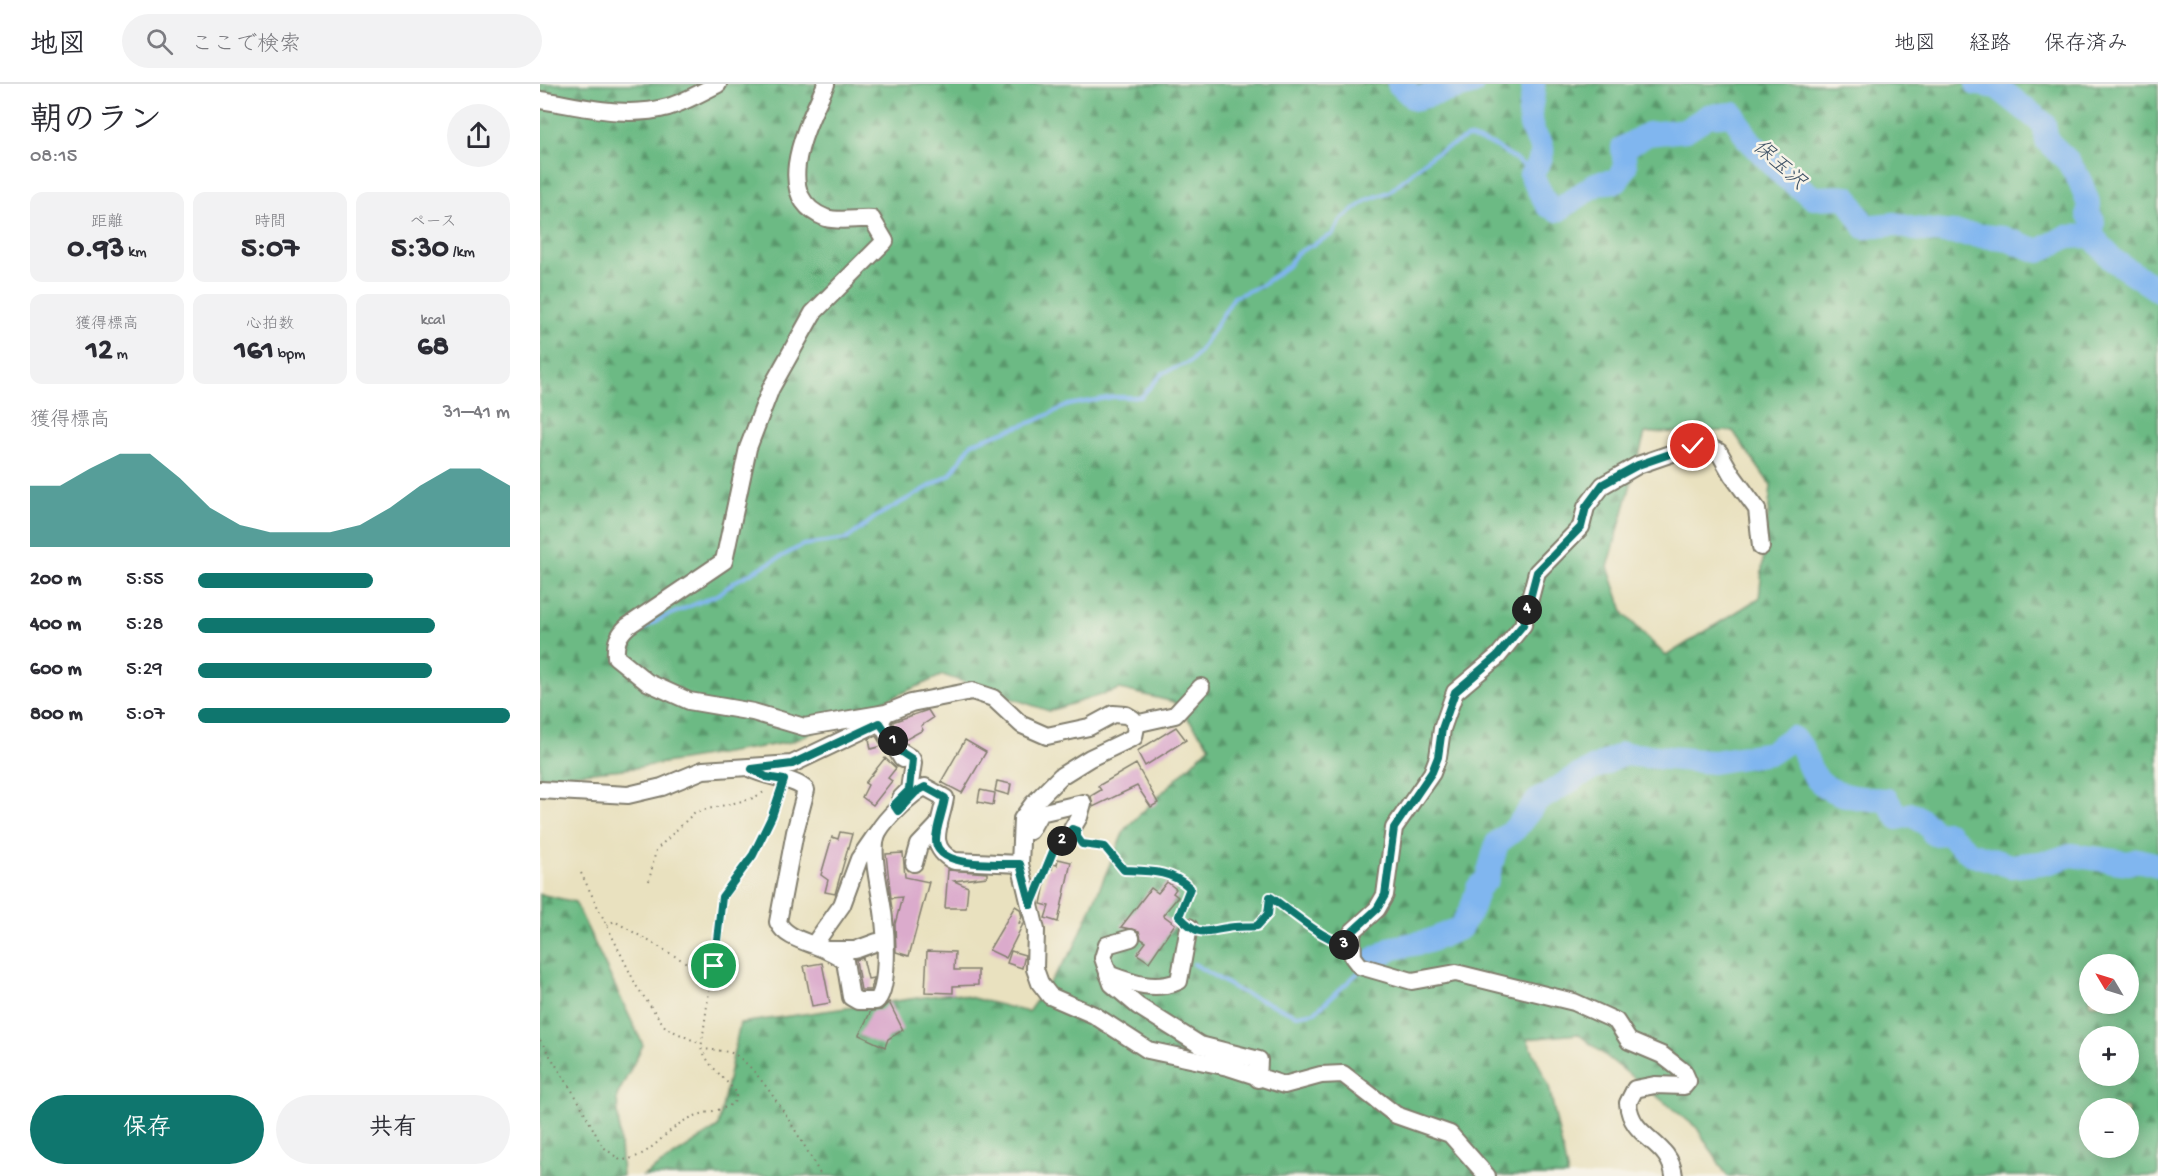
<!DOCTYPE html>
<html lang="ja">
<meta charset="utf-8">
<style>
:root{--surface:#fff;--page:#f2f2f3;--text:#2b2b33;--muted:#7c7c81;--line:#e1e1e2;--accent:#0f766e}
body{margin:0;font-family:"Gochi Hand","Klee One",sans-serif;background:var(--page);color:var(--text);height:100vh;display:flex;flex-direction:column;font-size:22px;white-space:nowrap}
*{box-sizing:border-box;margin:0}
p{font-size:20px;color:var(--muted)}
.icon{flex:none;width:33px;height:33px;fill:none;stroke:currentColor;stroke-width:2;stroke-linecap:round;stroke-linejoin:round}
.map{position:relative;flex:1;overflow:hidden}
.drawer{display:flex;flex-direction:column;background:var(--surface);width:540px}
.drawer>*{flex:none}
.needle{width:39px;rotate:308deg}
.controls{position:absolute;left:1539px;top:870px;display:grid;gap:12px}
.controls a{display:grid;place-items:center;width:60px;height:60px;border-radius:50%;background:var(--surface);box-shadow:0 3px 15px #0003;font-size:30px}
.pin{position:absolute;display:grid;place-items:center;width:51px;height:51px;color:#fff;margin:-26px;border:3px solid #fff;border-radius:50%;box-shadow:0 2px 6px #0007}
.km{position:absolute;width:30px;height:30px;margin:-15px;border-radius:50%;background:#222;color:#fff;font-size:16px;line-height:30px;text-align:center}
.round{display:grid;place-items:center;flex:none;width:63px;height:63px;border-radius:32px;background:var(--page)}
.summary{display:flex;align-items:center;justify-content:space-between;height:102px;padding:0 30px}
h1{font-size:33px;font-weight:800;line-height:45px}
.metrics{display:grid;grid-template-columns:repeat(3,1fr);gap:9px;height:102px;padding:6px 30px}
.metrics div{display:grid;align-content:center;border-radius:12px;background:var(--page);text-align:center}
.metrics b{font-size:30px;font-weight:800}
.metrics small{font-size:16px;font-weight:400}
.metrics p{font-size:16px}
.chart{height:168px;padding:12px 30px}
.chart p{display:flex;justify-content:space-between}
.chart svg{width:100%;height:108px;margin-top:6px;fill:var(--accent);opacity:.7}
.cta{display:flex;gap:12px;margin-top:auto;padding:12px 30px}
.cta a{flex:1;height:69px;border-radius:36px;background:var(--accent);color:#fff;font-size:24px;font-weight:800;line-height:69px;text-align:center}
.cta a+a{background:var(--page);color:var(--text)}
ul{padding:0 30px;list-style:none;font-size:20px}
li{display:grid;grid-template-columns:96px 72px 1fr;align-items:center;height:45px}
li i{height:15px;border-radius:8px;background:var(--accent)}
header{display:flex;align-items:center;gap:36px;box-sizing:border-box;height:84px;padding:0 30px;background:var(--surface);border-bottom:2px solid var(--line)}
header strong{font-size:28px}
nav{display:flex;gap:33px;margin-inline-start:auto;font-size:21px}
.search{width:420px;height:54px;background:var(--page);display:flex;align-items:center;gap:15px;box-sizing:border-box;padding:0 21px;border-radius:33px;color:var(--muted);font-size:22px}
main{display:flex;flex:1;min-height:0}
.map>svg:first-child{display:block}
.forest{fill:url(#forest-firs);stroke:#446b50;stroke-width:1.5;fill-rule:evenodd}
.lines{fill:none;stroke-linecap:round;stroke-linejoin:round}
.stream{stroke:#80b6ef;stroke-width:4}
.river{stroke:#80b6ef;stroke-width:24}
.building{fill:#dbabcc}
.minor-casing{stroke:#827e6e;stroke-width:20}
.path{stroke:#827e6e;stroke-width:2;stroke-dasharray:1.5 4.5;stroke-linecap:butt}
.minor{stroke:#fff;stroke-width:16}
.route-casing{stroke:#fff;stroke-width:12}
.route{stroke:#0f766e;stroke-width:8}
.labels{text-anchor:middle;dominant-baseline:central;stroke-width:5;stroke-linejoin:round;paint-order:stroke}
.water-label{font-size:21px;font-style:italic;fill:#3f5266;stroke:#f7f3e8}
</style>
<header>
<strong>地図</strong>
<div class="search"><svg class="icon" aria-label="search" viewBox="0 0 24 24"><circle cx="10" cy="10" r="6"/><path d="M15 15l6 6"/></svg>ここで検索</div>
<nav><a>地図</a><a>経路</a><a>保存済み</a></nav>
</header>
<main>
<section class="drawer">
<div class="summary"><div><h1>朝のラン</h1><p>08:15</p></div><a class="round"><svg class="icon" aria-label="share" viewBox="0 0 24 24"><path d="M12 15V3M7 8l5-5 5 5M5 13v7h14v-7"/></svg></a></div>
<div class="metrics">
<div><p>距離</p><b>0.93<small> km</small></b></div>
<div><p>時間</p><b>5:07</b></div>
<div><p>ペース</p><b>5:30<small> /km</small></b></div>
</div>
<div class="metrics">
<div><p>獲得標高</p><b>12<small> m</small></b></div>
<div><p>心拍数</p><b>161<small> bpm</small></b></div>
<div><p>kcal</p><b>68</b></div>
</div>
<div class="chart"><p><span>獲得標高</span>31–41 m</p>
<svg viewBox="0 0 160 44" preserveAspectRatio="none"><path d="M0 44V19L10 19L20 12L30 6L40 6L50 16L60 28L70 35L80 38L90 38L100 38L110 35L120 28L130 19L140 12L150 12L160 19V44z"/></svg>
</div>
<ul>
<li><b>200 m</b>5:55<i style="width:56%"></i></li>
<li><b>400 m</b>5:28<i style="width:76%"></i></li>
<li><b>600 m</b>5:29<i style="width:75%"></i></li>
<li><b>800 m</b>5:07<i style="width:100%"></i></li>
</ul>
<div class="cta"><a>保存</a><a>共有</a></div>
</section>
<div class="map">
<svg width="1618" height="1092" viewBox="0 0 1618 1092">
<defs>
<pattern id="forest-firs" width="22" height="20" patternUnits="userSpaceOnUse" patternTransform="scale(1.5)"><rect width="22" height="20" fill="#6cba84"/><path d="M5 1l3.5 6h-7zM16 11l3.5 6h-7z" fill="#58966b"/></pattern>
</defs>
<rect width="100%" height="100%" fill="#f7f3e8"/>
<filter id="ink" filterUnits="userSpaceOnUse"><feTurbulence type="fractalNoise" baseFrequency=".0167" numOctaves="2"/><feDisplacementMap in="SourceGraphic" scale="12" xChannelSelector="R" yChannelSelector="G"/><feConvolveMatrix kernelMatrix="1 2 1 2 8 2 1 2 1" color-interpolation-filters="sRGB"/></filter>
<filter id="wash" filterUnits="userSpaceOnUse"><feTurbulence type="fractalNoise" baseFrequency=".008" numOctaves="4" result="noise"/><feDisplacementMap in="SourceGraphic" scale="24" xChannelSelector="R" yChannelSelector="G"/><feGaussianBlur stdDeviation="1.35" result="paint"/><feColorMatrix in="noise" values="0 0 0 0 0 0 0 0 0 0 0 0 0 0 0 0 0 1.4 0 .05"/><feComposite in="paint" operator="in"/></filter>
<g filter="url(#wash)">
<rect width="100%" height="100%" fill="#e9e1bf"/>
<g class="forest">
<path d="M0 0H1618V1092H1187L1157 1044 1038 950 987 955 1009 1002 1028 1092H103L178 1043 200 939 413 909 488 928 533 866 585 745 670 662 634 618 580 605 509 627 403 591 251 658 94 684 0 693ZM1193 347 1231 402 1219 514 1126 572 1084 530 1068 483 1105 349ZM1550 880H1588V920H1550ZM1550 952H1588V992H1550ZM1550 1024H1588V1064H1550Z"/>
<path d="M0 810 35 818 103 961 77 1012 82 1092H0Z"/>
</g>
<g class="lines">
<g class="stream">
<path d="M85 556 122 534 179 510 194 498 263 461 307 455 337 432 410 391 432 359 495 337 528 321 573 313H601L623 289 650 278 661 265 694 213 720 202 748 182 757 169 793 150 801 136 827 116 849 108 891 72 928 53 953 61 993 87"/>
<path d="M654 880 699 907 757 931 775 928 820 887"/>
</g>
<g class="river">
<path d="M859 0 875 15 932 0"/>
<path d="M993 0C995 10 989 23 990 34 992 64 1016 55 991 91L1007 121 1018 126 1058 99 1077 97 1085 83 1083 64 1108 50 1146 46 1168 32 1193 30 1208 55 1243 91 1274 114 1307 113 1325 143 1355 140 1374 145 1463 154 1499 167 1526 153 1552 152 1573 176 1618 206"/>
<path d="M1437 0 1457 3 1504 40 1507 57 1528 77 1540 97 1549 121 1548 130 1553 137 1552 152"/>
<path d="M831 877 853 864 889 857 920 844 931 826 938 804 947 795 957 759 975 745 997 717 1036 693 1083 670 1173 678 1230 669 1252 654C1265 662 1264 673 1271 686 1285 713 1320 715 1347 716L1358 734 1372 730 1388 741 1394 750 1407 749 1430 769 1471 782 1510 778 1531 771 1588 779 1598 776 1618 781"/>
</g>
</g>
<g id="blocks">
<g class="building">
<path d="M388 626 393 634 381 642 383 646 363 657 352 638Z"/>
<path d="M636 643 646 656 605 682 597 667Z"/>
<path d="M336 652 342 662 331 665 329 655Z"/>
<path d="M425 656 446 668 422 709 401 698Z"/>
<path d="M345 674 356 684 348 694 352 697 333 721 322 713 328 701 325 699Z"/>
<path d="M596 680 618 719 611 723 597 702 553 723 551 712 561 706 558 702Z"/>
<path d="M457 697 471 700 469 711 455 707Z"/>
<path d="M440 706 455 709 453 721 438 718Z"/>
<path d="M300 748 312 750 295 810 285 808 288 796 281 791 292 753 298 755Z"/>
<path d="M363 769 365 793 389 798 369 872 356 868 355 840 362 813 351 814 346 770Z"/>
<path d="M518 775 531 778 518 838 505 834 509 822 501 820 508 784 512 785 513 780 517 781Z"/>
<path d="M408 786 447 789V793L414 797 428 803 426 824H405Z"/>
<path d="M627 798 636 805 633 809 638 813 623 831 635 840 609 878 597 870 606 858 601 855 599 847 581 843 611 804 618 809Z"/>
<path d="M475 822 480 825 482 833 479 839 483 840 466 874 449 866Z"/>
<path d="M387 867 415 868 414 886H438V901L413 902V909L385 908Z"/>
<path d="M471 867 485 871 482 884 467 879Z"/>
<path d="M323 874 328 895 334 894 331 906H321L316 876Z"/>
<path d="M282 879 290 919 272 922 264 882Z"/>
<path d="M349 918 363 946 348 955 345 963 319 951 331 927 341 926Z"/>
</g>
</g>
</g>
<g filter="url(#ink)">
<use href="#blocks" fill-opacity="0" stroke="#827e6e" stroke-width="1.5"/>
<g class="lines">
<g class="minor-casing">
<g id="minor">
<path d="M286 0C270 37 228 112 286 134 298 138 319 134 332 135L345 157 273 229 231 304 208 364 184 477 88 542C78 551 75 559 76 573L107 598 149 617 213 628 264 643 346 629 371 619 432 607 453 614 482 641 507 652 549 643 573 630 586 631 593 635 596 643 594 653 550 674 521 692 493 720 482 735 480 780 496 846 495 885 500 899 510 912 554 931 608 966 688 983 744 1001 781 991 803 990 856 1031 910 1050 947 1092"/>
<path d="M0 16C42 22 85 35 128 23 145 18 162 8 178 0"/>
<path d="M340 638 362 675"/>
<path d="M595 640 635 631 661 603"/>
<path d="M358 666 372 675 373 679 369 706 361 714"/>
<path d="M211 685C228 694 255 694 266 706L255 748 238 838C247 859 284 859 305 877L311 913 318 917H336C349 907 346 852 344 836 343 815 328 767 338 748 345 735 372 709 385 703L405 714C401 740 385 762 414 777L480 780"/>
<path d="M0 706 88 711 122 703 163 686 252 680 340 638 344 632"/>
<path d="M490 747 500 729 543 719 539 733 532 745"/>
<path d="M374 779 379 761 399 740"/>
<path d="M591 854 567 861 563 874 572 900 598 922 660 961 719 976 718 995"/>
<path d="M275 859 302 821 319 775 337 749"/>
<path d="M288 866H315L337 858 345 859"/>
<path d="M568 890C592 899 615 908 639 897L649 843"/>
<path d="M1134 1092C1130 1056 1091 1056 1088 1019L1095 1005 1115 1001 1144 1002 1148 997 1144 988 1122 971 1089 957 1076 937 1034 918 916 889 872 897 820 882 813 873 812 848 837 825 845 811 854 744 892 689 898 673 902 645 915 608 958 572 983 541 997 488 1041 443 1046 423 1063 401 1098 381 1153 362 1171 364 1179 368 1192 391 1217 425 1221 463"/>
</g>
</g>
<g class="path">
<path d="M540 758 565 763 584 786C608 787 632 786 650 804L639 831"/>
<path d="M41 789 97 903 126 944 161 960"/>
<path d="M500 796 514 765 522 756"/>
<path d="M109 797 116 766 155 728 211 715 226 707"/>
<path d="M67 842 74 837 171 893"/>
<path d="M662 848C667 850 707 843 717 842L728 830 730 813C752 827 774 849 797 858"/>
<path d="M0 956 38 1016 62 1062 80 1076C112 1075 122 1046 150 1034 165 1027 180 1028 194 1019L197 1009 170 980 161 965 182 813 213 771 232 732 238 710"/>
<path d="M161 965C171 966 185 966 194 970 221 984 266 1063 281 1092"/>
</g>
<use href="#minor" class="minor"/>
</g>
</g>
<g class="lines" filter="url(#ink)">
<g class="route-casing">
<path id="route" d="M174 882 182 813 213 771 232 732 244 696 226 693 212 685 252 680 340 639 358 666 372 675 369 706 354 721 358 727 376 708 385 703 405 714C403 728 396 743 396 756 396 785 460 779 480 780L491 821 514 765 532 745 537 747V753L542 760 565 763 584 786C608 787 632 786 650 804L639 832C660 853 661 848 687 844 697 842 708 843 717 842L728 830 730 813C749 825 792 865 812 859V848L837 825 845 811 854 744 892 688 898 673 902 645 915 608 957 572 983 541 997 488 1041 443 1046 423 1063 400 1098 381 1153 362"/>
</g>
<use href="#route" class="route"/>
</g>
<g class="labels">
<g class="water-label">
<text transform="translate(1238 82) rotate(42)">保玉沢</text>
</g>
</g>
</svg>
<div class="controls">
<a><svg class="needle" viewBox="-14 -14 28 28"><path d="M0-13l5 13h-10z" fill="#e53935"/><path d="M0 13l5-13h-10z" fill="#7c7c81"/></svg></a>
<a>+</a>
<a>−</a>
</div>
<div class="pin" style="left:174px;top:882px;background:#1e9e55"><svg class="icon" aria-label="arrive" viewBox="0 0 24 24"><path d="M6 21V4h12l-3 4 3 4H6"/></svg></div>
<div class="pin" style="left:1153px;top:362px;background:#d93025"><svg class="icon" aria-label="check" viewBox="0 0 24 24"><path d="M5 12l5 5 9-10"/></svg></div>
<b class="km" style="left:353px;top:657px">1</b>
<b class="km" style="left:522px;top:757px">2</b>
<b class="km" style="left:804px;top:861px">3</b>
<b class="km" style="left:987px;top:526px">4</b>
</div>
</main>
